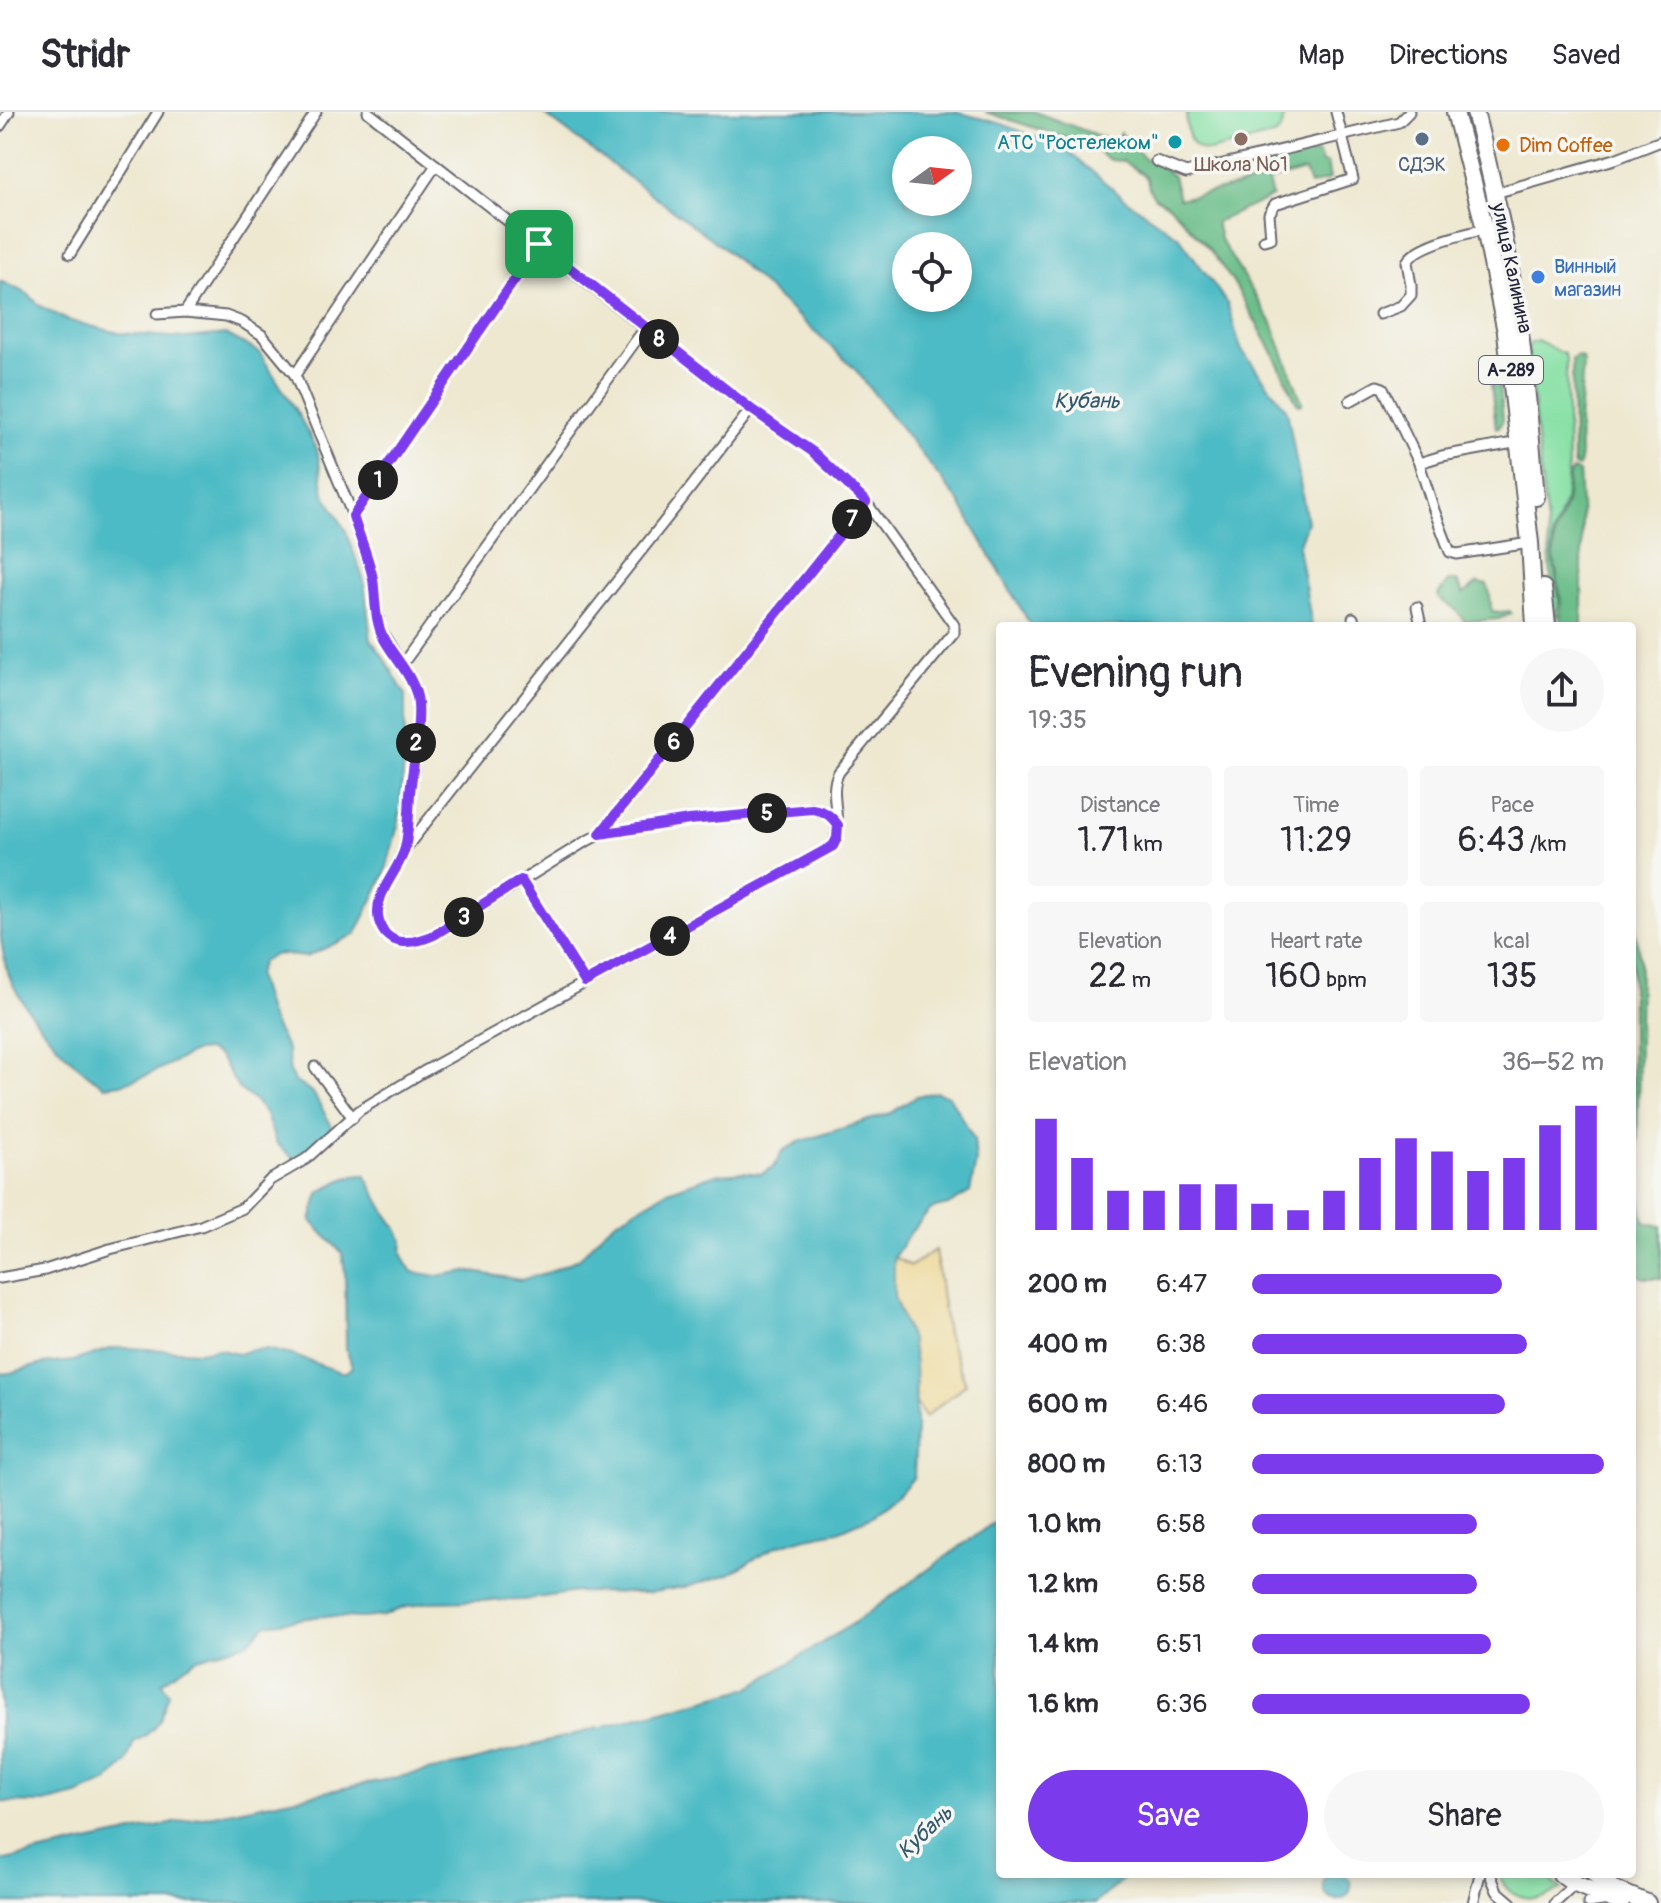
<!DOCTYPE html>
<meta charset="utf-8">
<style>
:root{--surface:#fff;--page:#f7f7f7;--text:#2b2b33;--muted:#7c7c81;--line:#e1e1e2;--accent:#7c3aed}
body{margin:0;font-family:Pangolin,sans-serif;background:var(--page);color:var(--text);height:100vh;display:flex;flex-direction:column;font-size:30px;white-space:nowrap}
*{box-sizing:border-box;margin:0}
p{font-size:26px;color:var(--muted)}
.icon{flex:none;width:44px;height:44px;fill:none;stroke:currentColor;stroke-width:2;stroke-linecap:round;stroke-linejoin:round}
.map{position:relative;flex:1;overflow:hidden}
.details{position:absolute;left:996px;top:510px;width:640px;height:1256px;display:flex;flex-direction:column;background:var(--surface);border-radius:8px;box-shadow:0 4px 12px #0003}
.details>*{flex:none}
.needle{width:52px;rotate:75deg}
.buttons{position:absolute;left:892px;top:24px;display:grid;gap:16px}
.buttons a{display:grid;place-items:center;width:80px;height:80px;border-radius:50%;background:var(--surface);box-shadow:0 4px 12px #0003;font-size:40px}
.pin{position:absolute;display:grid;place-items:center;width:68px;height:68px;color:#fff;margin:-34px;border-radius:16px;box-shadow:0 4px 12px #0006}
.km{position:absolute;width:40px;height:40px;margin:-20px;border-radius:50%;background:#222;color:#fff;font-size:22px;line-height:40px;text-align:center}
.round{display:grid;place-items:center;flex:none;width:84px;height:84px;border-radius:42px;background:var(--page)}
.summary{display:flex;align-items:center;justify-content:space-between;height:136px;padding:0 32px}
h1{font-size:44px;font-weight:600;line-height:60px}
.metrics{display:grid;grid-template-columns:repeat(3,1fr);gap:12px;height:136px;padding:8px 32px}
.metrics div{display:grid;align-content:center;border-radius:8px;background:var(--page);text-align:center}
.metrics b{font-size:34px;font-weight:600}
.metrics small{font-size:22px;font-weight:400}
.metrics p{font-size:22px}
.chart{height:224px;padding:16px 32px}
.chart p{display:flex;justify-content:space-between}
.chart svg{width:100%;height:144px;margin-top:8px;stroke:var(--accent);stroke-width:6}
.primary-button{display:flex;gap:16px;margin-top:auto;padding:16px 32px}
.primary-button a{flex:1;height:92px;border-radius:48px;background:var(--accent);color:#fff;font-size:32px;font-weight:600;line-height:92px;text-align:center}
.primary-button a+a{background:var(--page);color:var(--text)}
ul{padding:0 32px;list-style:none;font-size:26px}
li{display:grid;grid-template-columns:128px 96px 1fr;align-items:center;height:60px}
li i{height:20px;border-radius:10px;background:var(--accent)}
header{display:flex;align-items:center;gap:48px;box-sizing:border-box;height:112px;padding:0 40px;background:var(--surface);border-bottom:2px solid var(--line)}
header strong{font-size:38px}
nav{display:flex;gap:44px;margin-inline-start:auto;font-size:28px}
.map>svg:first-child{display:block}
.green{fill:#86e0a5;stroke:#548170;stroke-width:2}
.forest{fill:#6cbe8a;stroke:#477062;stroke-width:2}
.sand{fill:#eeda9e;stroke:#887e6c;stroke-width:2}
.water{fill:#4dbbc5;stroke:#386e80;stroke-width:2;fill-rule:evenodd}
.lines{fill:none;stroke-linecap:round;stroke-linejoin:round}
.street-casing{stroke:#69676f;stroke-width:13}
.highway-casing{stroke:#69676f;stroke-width:20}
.street{stroke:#fff;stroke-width:9}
.highway{stroke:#fff;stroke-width:16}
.route-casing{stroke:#fff;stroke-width:16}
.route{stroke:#7c3aed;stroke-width:10}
.education-dot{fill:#8d6e63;stroke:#f6f6f2;stroke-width:3}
.service-dot{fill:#5c6f8a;stroke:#f6f6f2;stroke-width:3}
.culture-dot{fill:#0f9aa8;stroke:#f6f6f2;stroke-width:3}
.food-dot{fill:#e8710a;stroke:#f6f6f2;stroke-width:3}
.shop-dot{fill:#3f7fe0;stroke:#f6f6f2;stroke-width:3}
.labels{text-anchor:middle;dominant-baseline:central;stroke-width:7;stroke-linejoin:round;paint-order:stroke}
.shield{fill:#f6f6f2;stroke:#626272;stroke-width:2}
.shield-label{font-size:18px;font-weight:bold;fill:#22223b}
.culture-label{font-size:20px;fill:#0d838f;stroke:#f6f6f2;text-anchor:end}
.food-label{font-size:20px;fill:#c56008;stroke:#f6f6f2;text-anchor:start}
.education-label{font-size:20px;fill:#785e54;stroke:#f6f6f2}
.service-label{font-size:20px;fill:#4e5e75;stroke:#f6f6f2}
.shop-label{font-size:20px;fill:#366cbe;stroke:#f6f6f2;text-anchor:start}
.street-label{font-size:20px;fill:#22223b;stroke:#f6f6f2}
.water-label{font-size:22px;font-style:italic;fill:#31586b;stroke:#f6f6f2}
</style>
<header>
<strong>Stridr</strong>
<nav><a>Map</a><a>Directions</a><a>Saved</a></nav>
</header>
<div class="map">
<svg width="1661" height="1791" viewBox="0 0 1661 1791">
<rect width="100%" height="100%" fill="#f6f6f2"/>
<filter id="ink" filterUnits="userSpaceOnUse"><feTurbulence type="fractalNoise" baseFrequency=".0125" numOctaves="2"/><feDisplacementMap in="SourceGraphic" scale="16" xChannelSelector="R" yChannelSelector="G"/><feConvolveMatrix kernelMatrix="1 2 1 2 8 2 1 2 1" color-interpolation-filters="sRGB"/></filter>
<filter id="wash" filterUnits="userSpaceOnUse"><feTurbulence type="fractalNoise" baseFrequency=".006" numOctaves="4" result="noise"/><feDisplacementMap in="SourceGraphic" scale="32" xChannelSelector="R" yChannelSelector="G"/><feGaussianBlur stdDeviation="1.8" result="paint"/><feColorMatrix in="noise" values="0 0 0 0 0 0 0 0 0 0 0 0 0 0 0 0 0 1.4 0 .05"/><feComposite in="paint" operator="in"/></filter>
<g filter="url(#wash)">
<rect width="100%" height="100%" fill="#eee8d0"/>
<g class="green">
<path d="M1187 0H1283C1284 10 1283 16 1276 23L1209 39C1189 39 1185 17 1187 0Z"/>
<path d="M1537 229 1564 242 1566 246 1568 358 1565 389 1552 425V440L1559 490 1555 514 1547 411 1540 357 1528 236 1531 231Z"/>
<path d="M1499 1762H1544L1561 1777C1539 1791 1509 1790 1499 1762Z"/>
</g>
<g class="forest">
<path d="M985 0H1035L1115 30 1120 20 1145 47 1163 56 1173 64 1179 87 1261 69 1258 52 1312 41 1319 42 1322 51H1327L1330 67 1310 73 1305 59 1268 69 1272 85 1216 110 1220 127 1272 211 1302 290V292L1299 293 1297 291 1272 239 1235 173 1210 138 1170 94 1155 86 1149 77 1147 67 1144 63 1123 49 1110 48 1102 43 1097 37 1082 31Z"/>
<path d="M1577 244 1582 246 1583 252 1579 308 1580 349 1578 355 1574 354 1573 349 1572 247Z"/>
<path d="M1488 247 1494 249 1497 253 1503 308 1499 315 1496 316Z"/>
<path d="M1572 358 1579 360 1582 410V514H1560L1561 489 1554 446V424L1566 392 1569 364Z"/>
<path d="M1448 469H1457L1463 481 1467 480 1477 471 1487 473C1492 481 1489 489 1492 499L1500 500 1510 499 1512 502 1498 507 1465 510 1454 496 1439 487 1438 483Z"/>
<path d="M1632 802 1640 847 1637 1069 1644 1110 1661 1114V1166H1645L1632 1161Z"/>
</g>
<path class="sand" d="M935 1138 947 1222 966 1272 925 1305 916 1291 915 1252 911 1228 894 1185V1145L911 1154Z"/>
<g class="water">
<path d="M541 0H957L1002 12 1064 36 1126 88 1179 125 1227 191 1241 237 1287 298 1307 410 1298 435 1312 514H1031L959 390 854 256 722 135ZM958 38V90H906V38ZM958 134V186H906V134Z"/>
<path d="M0 169 28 182 40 194 67 208 119 221 185 226 226 222 259 240 298 302 317 337 324 381 346 419 364 469 371 528 383 544 405 582V638L399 709 385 762 356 822 306 845 276 842 262 850 257 863 269 904 287 937 290 960 294 969 313 981 332 1014C325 1030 309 1039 294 1047L276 1031 265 1001 255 989 238 976 220 945 207 938 196 939 145 964 121 972 104 974C69 951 23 901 8 861 3 848 2 832 0 818Z"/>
<path d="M936 980 949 984 974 1027 976 1050 970 1080 948 1093 931 1097 910 1121 894 1145V1185L911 1228 915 1252 916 1316 914 1365 898 1383 873 1404 838 1419 806 1425 777 1434 729 1462 690 1474 647 1481 577 1480 523 1488 429 1490 402 1496 384 1504 361 1506 321 1504 267 1512 247 1531 195 1547 162 1570 169 1581C160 1607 160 1617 134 1630L126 1651 108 1669 77 1683 44 1691 0 1690V1262L10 1261 42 1252 73 1249 113 1236H130L199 1240 217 1237 238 1242 250 1238 266 1237 292 1243 340 1260H346L352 1255 346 1236 345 1160 342 1141 311 1109 319 1081C334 1071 347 1063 365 1063L386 1101 396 1115 403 1129 402 1140 406 1152 413 1160 437 1164 467 1159 521 1168 549 1160 580 1146 602 1121 616 1109 668 1079 713 1063 742 1060 761 1062 774 1055 782 1039 799 1030 891 1001 917 984Z"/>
<path d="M1000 1406V1762H1129L1096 1791H0V1749L179 1710 466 1651 749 1576 854 1511Z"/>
<circle cx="1337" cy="1774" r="14"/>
</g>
</g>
<g filter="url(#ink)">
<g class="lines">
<g class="street-casing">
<g id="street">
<path d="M368 0 645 216 751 297 813 340 866 390"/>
<path d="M0 14 9 0"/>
<path d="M1156 49 1186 61 1399 10 1409 0"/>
<path d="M1495 81 1615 47 1661 29"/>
<path d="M1264 128 1271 126 1269 102 1275 92 1353 67 1336 0"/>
<path d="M70 142 158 0"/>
<path d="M185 200 226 204 242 210 262 223 295 263 353 404 371 461 379 515 414 574C424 606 413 657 409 691 408 706 409 725 403 740 395 760 378 779 378 802 380 836 412 833 434 823L583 731 600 722"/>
<path d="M157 202 185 200 316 0"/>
<path d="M1380 202 1401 194 1411 183V173L1407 150C1417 132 1465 122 1485 117"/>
<path d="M295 263 436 53"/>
<path d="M1350 289 1377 274 1383 276 1419 351 1434 398 1450 440 1457 442 1530 431"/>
<path d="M1419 351 1442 344 1519 330"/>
<path d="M353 404 539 132"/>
<path d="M1417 495 1421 514"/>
<path d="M1353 506 1355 514"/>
<path d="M401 554 645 216"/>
<path d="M405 737 679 391 751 297"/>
<path d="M521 768 585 870"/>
<path d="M315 955 353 1006"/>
<path d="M0 1166 45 1158 110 1137 201 1114 243 1096 270 1068 306 1047 360 998 423 960 833 734C844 710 827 681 839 660L954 521V513L866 390 600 722 689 708 812 697 829 702 838 713"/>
<path d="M1490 1762 1497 1779 1511 1791"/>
<path d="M1473 1791 1480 1762"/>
<path d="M1555 1791 1568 1779 1576 1762"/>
<path d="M1588 1791 1609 1788"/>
</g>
</g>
<g class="highway-casing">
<g id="highway">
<path d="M1455 0 1485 117 1506 220 1530 431 1535 514"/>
<path d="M1475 0C1494 73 1510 146 1520 221 1527 275 1531 330 1536 385"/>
<path d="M1543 476 1547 514"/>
<path d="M1561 1762 1573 1771 1621 1791"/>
<path d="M1595 1762 1613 1777 1647 1791"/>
</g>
</g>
<use href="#street" class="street"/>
<use href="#highway" class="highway"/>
</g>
</g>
<g class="lines" filter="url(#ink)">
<g class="route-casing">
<path id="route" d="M539 132 751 297 813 340 866 390 600 722 689 708 812 697C825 699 830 703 838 713L837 726 833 734 585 870 521 768 434 823C414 832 387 837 379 809 372 782 399 760 405 736 409 719 409 699 410 681 413 652 420 620 418 591 416 567 395 547 384 527 374 508 376 488 373 467 369 446 359 424 353 404Z"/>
</g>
<use href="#route" class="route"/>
</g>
<circle class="education-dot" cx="1241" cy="27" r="8"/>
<circle class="service-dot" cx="1422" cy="27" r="8"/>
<circle class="culture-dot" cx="1175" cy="30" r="8"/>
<circle class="food-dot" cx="1503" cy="33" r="8"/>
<circle class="shop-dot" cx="1538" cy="165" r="8"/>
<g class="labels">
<rect class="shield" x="1479" y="244" width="64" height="28" rx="6"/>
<g class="shield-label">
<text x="1511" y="258">А-289</text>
</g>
<g class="culture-label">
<text x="1159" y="30">АТС "Ростелеком"</text>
</g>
<g class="food-label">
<text x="1519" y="33">Dim Coffee</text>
</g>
<g class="education-label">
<text x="1241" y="52">Школа №1</text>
</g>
<g class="service-label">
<text x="1422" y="52">СДЭК</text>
</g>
<g class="shop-label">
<text x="1554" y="154">Винный<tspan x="1554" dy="23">магазин</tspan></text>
</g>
<g class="street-label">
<text transform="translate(1512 156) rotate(78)">улица Калинина</text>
</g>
<g class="water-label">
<text x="1087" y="289">Кубань</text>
<text transform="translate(925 1720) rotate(-43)">Кубань</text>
</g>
</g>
</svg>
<div class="buttons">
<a><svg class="needle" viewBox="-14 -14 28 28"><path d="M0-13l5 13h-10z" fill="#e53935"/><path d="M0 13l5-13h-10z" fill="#7c7c81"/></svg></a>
<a><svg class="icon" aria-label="locate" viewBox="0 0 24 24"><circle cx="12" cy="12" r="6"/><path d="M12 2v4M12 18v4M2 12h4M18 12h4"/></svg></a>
</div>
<div class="pin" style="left:539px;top:132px;background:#1e9e55"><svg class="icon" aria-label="arrive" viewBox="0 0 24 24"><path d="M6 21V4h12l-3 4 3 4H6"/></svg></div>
<b class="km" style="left:378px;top:368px">1</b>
<b class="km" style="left:416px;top:631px">2</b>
<b class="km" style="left:464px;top:805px">3</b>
<b class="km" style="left:670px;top:824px">4</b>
<b class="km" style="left:767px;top:701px">5</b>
<b class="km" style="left:674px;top:630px">6</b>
<b class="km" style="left:852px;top:407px">7</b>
<b class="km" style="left:659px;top:227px">8</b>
<section class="details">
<div class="summary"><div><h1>Evening run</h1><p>19:35</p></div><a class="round"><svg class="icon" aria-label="share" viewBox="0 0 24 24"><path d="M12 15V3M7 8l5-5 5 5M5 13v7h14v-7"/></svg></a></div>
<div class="metrics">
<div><p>Distance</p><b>1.71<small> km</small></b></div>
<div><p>Time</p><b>11:29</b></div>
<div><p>Pace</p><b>6:43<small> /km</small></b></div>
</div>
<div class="metrics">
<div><p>Elevation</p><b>22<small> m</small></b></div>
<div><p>Heart rate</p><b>160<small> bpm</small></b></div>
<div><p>kcal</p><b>135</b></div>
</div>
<div class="chart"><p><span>Elevation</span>36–52 m</p>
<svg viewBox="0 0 160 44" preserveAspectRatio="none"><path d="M5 44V10M15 44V22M25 44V32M35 44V32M45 44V30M55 44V30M65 44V36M75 44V38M85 44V32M95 44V22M105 44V16M115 44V20M125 44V26M135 44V22M145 44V12M155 44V6"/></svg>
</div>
<ul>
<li><b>200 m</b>6:47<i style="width:71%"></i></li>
<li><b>400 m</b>6:38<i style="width:78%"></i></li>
<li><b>600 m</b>6:46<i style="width:72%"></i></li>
<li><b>800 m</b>6:13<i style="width:100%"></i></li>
<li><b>1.0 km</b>6:58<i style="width:64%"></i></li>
<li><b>1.2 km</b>6:58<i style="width:64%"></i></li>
<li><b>1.4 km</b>6:51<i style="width:68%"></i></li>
<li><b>1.6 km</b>6:36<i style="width:79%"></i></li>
</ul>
<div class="primary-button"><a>Save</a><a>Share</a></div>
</section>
</div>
